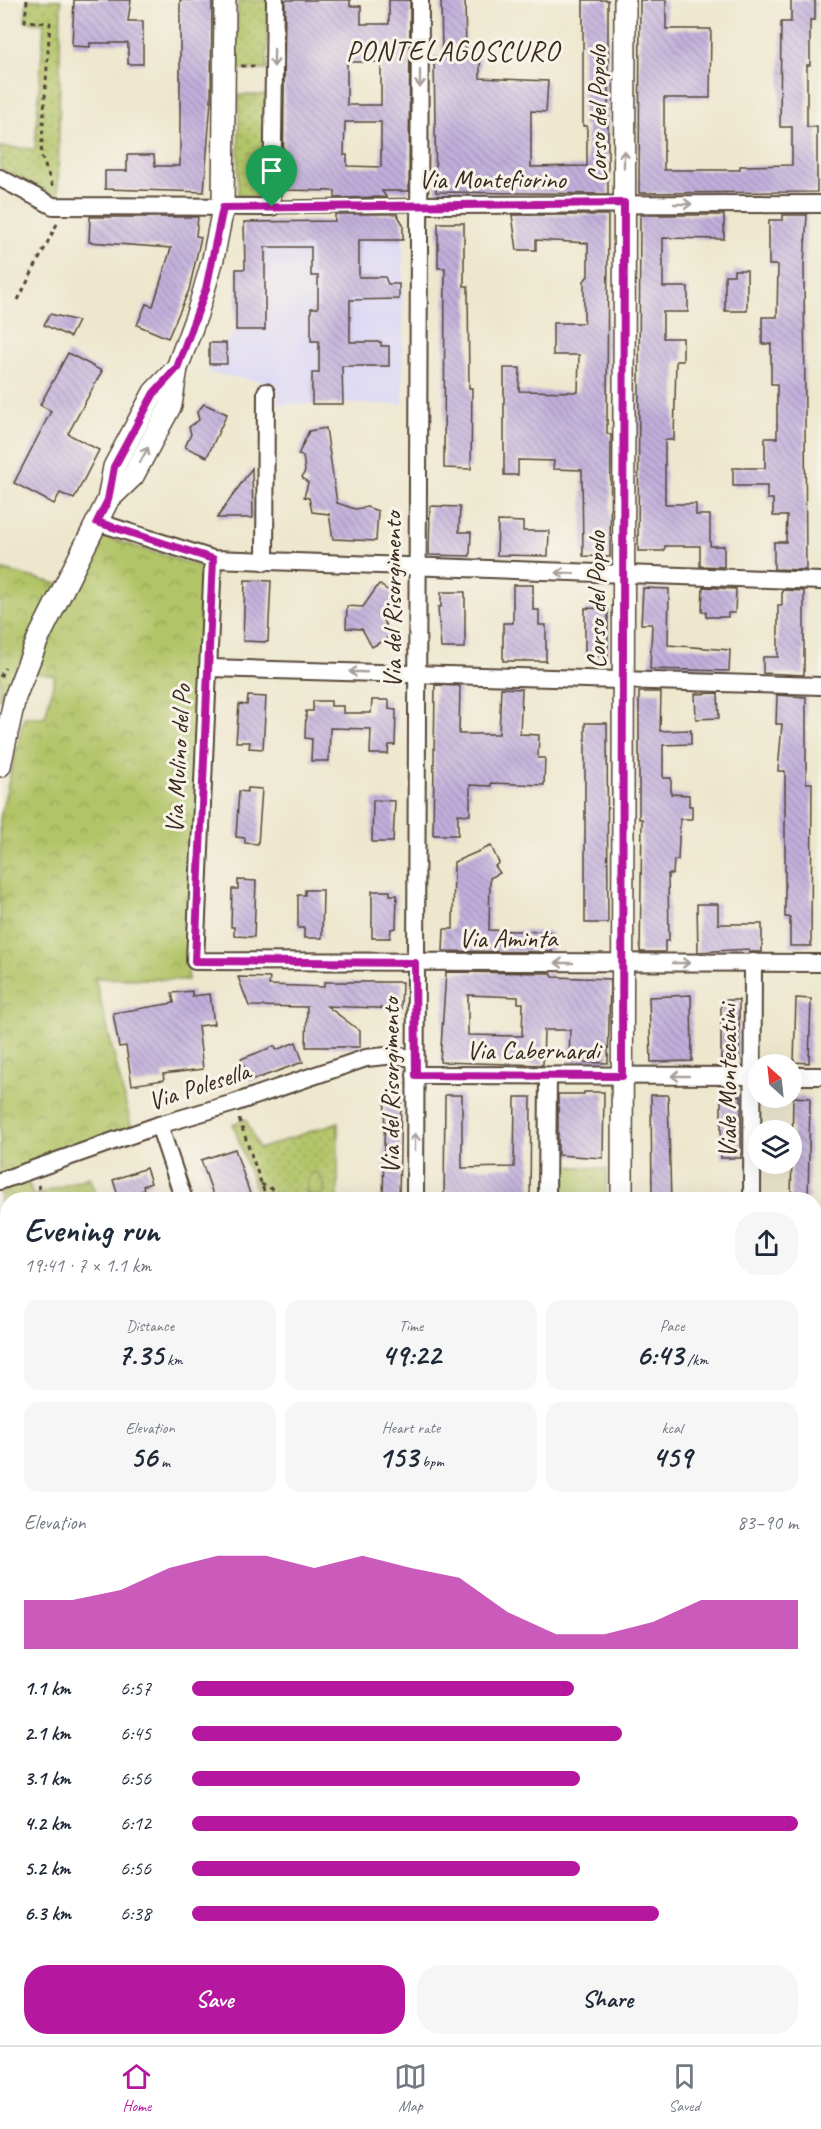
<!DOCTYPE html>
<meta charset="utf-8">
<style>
:root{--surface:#fff;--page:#f6f6f7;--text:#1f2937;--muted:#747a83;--line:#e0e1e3;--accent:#b5179e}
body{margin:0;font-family:Caveat,sans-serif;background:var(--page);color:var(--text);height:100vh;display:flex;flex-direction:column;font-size:22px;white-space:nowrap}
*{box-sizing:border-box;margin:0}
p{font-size:20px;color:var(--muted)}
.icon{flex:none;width:33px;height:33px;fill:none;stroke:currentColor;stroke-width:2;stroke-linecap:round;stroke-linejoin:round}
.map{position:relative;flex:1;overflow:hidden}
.panel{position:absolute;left:0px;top:1192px;width:822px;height:854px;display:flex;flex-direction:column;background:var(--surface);border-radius:24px 24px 0 0;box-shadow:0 6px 24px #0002}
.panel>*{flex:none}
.needle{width:39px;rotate:333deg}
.buttons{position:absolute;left:748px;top:1054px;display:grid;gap:12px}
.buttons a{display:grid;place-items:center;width:54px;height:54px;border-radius:50%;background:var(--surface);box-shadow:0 6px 24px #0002;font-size:30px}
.pin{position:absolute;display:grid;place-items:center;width:51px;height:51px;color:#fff;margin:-62px -26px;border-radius:50% 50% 50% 0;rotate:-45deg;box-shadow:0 0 6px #0007}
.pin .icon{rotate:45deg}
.round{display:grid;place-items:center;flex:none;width:63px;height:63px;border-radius:24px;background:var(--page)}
.overview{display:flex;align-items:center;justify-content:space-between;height:102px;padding:0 24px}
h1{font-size:33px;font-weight:800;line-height:45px}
.metrics{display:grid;grid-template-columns:repeat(3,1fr);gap:9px;height:102px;padding:6px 24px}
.metrics div{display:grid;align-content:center;border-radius:15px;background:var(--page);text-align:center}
.metrics b{font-size:30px;font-weight:800}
.metrics small{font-size:16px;font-weight:400}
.metrics p{font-size:16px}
.chart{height:168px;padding:12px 24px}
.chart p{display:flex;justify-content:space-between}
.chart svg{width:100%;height:108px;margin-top:6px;fill:var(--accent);opacity:.7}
.button{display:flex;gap:12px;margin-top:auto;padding:12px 24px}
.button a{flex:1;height:69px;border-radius:24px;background:var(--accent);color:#fff;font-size:24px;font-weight:800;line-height:69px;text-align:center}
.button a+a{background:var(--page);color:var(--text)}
ul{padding:0 24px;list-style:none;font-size:20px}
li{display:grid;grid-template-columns:96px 72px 1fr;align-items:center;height:45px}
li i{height:15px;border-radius:8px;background:var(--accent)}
.dock{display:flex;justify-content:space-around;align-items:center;height:84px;border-top:2px solid var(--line);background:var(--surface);font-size:16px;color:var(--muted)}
.dock a{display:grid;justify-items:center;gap:3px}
.dock .current{color:var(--accent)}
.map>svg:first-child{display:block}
.built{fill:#dad6f7}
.grass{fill:url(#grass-dots);stroke:#767742;stroke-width:1.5}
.park{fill:url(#park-crowns);stroke:#767742;stroke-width:1.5}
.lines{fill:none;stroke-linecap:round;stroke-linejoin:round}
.canal{stroke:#54b9d3;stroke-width:18}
.building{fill:url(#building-back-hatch);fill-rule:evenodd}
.service-casing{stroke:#564638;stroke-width:11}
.pedestrian-casing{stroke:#564638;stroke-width:15}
.minor-casing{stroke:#564638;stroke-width:20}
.tertiary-casing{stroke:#564638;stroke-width:24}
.path{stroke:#564638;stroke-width:3;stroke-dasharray:4.5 4.5;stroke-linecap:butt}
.service{stroke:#fff;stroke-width:8}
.pedestrian{stroke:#fff;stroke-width:12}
.minor{stroke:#fff;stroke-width:16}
.tertiary{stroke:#fff;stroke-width:21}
.oneway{stroke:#a79f9a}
.route-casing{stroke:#fff;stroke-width:12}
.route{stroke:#b5179e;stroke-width:8}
.labels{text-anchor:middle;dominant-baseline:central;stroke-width:6;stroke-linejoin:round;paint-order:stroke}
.street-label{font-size:26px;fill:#3b2a1e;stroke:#f7f3e8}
.quarter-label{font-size:28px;letter-spacing:1.5px;fill:#3b2a1e;stroke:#f7f3e8}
</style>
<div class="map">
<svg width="821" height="2045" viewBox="0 0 821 2045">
<defs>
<pattern id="grass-dots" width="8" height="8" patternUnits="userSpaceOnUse" patternTransform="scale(1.5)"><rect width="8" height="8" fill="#b2c467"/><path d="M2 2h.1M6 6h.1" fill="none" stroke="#929f54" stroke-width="1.8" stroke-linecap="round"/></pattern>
<pattern id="park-crowns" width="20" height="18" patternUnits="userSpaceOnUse" patternTransform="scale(1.5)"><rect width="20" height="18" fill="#b2c467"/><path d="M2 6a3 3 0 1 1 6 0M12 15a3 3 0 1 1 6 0" fill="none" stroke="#929f54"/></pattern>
<pattern id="building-back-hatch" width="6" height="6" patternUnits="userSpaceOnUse" patternTransform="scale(1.5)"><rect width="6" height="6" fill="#c1b0dc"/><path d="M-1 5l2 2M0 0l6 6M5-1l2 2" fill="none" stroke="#9e8fb2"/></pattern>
</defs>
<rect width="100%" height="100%" fill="#f7f3e8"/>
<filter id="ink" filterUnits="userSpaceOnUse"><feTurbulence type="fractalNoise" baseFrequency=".0167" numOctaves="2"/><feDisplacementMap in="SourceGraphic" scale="12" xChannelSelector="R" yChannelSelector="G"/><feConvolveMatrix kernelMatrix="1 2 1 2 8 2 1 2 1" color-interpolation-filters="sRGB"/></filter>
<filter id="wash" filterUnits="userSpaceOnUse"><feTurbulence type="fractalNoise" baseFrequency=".008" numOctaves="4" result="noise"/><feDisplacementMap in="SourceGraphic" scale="24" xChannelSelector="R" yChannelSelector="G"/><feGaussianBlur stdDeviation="1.35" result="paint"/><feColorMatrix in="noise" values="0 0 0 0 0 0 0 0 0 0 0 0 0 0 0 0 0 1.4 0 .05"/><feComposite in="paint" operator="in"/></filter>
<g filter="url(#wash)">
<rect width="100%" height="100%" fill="#ede7cd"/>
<path class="built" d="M335 215H398L403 224V404H277V384L209 373V343H226L236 330V269L259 268V247H244V222L321 221 335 230Z"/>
<g class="grass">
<path d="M27 0H61L58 197 0 168V147L35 149 44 23 25 21Z"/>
<path d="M238 0H268L267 70 237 69Z"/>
<path d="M239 95H266L265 197H238Z"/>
<path d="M246 1119 259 1149 338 1122V1200H259L233 1124Z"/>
<path d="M38 2038H105V2039L86 2045H19Z"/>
<path d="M615 2038 617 2045H217L201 2039Z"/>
</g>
<g class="park">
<path d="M98 535 208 569 188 980 95 978 132 1129 0 1176V818L24 717H45L55 676 36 673 48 639Z"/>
<path d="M0 569 62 585 0 700Z"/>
<path d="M554 1165 607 1169 606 1200H554Z"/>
<path d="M315 1172C324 1178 325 1184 324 1194L316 1197 306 1193 309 1176Z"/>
<path d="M89 1177 98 1200H8L7 1257 5 1220H0V1190L28 1181 33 1196Z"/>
<path d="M0 1365H7L8 2019 1 2022Z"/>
<path d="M815 1695H821V1718L815 1720Z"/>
</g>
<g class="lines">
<g class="canal">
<path d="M814 1744 821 1742"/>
<path d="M6 2040 11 2038"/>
</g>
</g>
<g id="blocks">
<g class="building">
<path d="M74 0H131L128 21H143V64H128V43H90V47L72 46Z"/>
<path d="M180 0H212L211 100 204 192 105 189V171H127V155H154L155 166H180Z"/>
<path d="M285 0H350V6H361V24H389V0H410L409 191H382L386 197 335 198V191L283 190ZM347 62H381V105H347ZM345 122H381V167L347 166V155H344Z"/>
<path d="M441 0H465L466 57H480V78L548 81 546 112 531 111V167L587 166V126H583V0H608V194L436 192 434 57H442Z"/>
<path d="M640 0H666V29H711L710 98H664V170H740V166L792 165V127H780L781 22H791V0H815V20H810V65H807V127H817V192L639 193Z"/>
<path d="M335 214H397L403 224V240H359V277H385L388 284H399V299L350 300V342H381V346H389V366H342L343 404H312V373H319V341H311V308H318V276H311V247H265V330H236V269H245L244 222 335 221Z"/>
<path d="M512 215H608L607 434 611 435 610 557 583 556 582 470 553 469 554 461 518 460V475H504V368H520L519 391 578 392 579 355H553V323H584V281L588 276V243L536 240V250H517Z"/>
<path d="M640 215H724V239L663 238V287H688V312H663V338H683V361H676L674 440H665V504H696V515H710V546H724V567L700 566V546H665L664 551H638Z"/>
<path d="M783 215H807L804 265 806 570 774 569V542H786L787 516H773V499H767V486H733V468H765V438H777V384H771V344H762V317H777L778 265H769V220H783Z"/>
<path d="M90 217H198L196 236 201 237 189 290 168 338 137 325 146 304 153 306 171 248 89 242Z"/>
<path d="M438 223H464V286H468L469 388H472L471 469 444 468 445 268H438Z"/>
<path d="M734 270H747V311H725V275H734Z"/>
<path d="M50 314 78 321 70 337 44 325Z"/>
<path d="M209 343H226L227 364H209Z"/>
<path d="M68 353 102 371 68 434 99 450 74 499 60 493 54 504 14 483 51 411 40 405Z"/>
<path d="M204 404 227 414 207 457 185 447 191 434 189 427 199 420 197 412Z"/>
<path d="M326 428 337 503 355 509 367 507 378 511 376 541 333 539 329 514 312 512 309 498 304 497 308 483 302 477 305 471 303 456 298 455 309 431Z"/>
<path d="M252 468 253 518H217Z"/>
<path d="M430 506 460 507 459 532H471L470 556 429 555Z"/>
<path d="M498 521 523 522V531H549L548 556 497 555Z"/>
<path d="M245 580 271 581 268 642 243 641Z"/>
<path d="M379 584 397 597 382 618 391 636 372 647 362 629 346 628 347 606 363 607Z"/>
<path d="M513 585H533V610H539V625H546V661H503V623H513Z"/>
<path d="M703 587 736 589 735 613H728V617H706V612H702Z"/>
<path d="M643 588 669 589 668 645 730 650 729 671 650 669 652 624H641Z"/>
<path d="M782 590 804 591V675L763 673V657H778V605H782Z"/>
<path d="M441 592H465V648H441L438 607H441Z"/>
<path d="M585 608 608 609V656H585Z"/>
<path d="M435 685 460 686 459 734H499L501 688 522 689 520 734 539 735 538 758H545L544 785 491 783V786L470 785V815L458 814V835H433Z"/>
<path d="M639 692H661L660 731 691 730V744L663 745V778H671V794L689 795V806H692V819H680L678 860H674L673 874H668L669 941H665V952H640L642 819H639Z"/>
<path d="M718 693 719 718 696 719 695 694Z"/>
<path d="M777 695 806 697V783H812L811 946H790V917H785V771H778L782 724H776Z"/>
<path d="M248 696 266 697 263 749 249 748 250 742H236L239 704 247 705Z"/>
<path d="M372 700H389V709L396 710 395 745H389L388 754H370L371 729 330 728 329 761H311L312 739 305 738 306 711H313V701H331V706H343V713H371Z"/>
<path d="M585 723H607L608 923H585Z"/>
<path d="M248 788 262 789 258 844 245 843V838L236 837 239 791 247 792Z"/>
<path d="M373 800 395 801 393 842H372Z"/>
<path d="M491 846 499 863 495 866 500 873 490 878 489 930 552 932V952L443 951 444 929H453L454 862Z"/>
<path d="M238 880 256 881 254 937 234 936V927H231L232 889H238Z"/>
<path d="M305 890H323L322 938H304V928H298V895H305Z"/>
<path d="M372 891H390V895H397L396 928 391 929 390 938H372Z"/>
<path d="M697 904H718V924H762V952H749V949L698 952Z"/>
<path d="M446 972 551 973 553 977 610 979 608 1063 569 1062 570 1030H544L543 1065 440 1062ZM468 995 518 997V1003H523L522 1036 468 1035Z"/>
<path d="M238 977 270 978 269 985 324 987V982H402L401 1009 327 1006 360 1031V1047H306L307 1007 249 1006Z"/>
<path d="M192 991V996L210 994 214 1024 198 1026 203 1069 163 1074 164 1080 132 1085 126 1046 119 1047 113 1013 174 1003 172 993Z"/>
<path d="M691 995 692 1061 651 1062 649 997Z"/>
<path d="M796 998 811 999 809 1063 794 1062Z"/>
<rect x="721" y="1000" width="18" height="59"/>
<path d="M296 1042 303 1062 250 1081 241 1059 275 1046 276 1050Z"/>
<path d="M584 1092H604L603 1158 558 1155V1094H584Z"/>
<path d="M385 1095H401L399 1200H383Z"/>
<path d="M445 1095H462V1168L514 1167 515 1097H531L530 1200H444Z"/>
<path d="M651 1095H668L671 1200H652Z"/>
<rect x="721" y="1096" width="20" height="62"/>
<path d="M793 1097 810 1098 808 1200H791Z"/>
<path d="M235 1149 252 1200H215L201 1160Z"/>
<path d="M146 1168 151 1183 143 1186 144 1190 119 1199 113 1180Z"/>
</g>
</g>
</g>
<g filter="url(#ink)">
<use href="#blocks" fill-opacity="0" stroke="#564638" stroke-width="1.5"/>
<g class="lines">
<g class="service-casing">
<path id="service" d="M146 2045 159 2040 171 2045"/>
</g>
<g class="pedestrian-casing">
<path id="pedestrian" d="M272 207 419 205"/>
</g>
<g class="minor-casing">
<g id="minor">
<path d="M0 178 53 206 272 207 275 0"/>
<path d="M419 205 821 204"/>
<path d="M97 522 213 559 821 581"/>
<path d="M213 559 195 961 821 963"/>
<path d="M265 562 266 392"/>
<path d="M208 668 821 686"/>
<path d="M415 1075 759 1076"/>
<path d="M792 1076H821"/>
<path d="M159 1125 184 1200"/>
<path d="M0 1181 159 1125 234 1103 366 1058 396 1055 415 1059"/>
<path d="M415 1200 420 0"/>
<path d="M547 1200 548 1076"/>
<path d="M752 1200 753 962"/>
<path d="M814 1397H821"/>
<path d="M814 1480H821"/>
<path d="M814 1559H821"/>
<path d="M814 1638H821"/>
</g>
</g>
<g class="tertiary-casing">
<g id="tertiary">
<path d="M108 500 133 476 171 405 177 368 197 314 213 259 223 208 225 0"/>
<path d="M0 766 15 697 38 639 108 500 114 467 154 392 177 368"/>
<path d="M622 1200 625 0"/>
<path d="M632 2038 634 2045"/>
</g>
</g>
<g class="path">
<path d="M27 0 25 21 50 23 41 155 53 187"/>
<path d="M241 66H258"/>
<path d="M18 300 58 222"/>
<path d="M0 677 5 668"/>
<path d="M239 1119 267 1200"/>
<path d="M261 1184 297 1200"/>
<path d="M38 1185 44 1200"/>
<path d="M814 1896 821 1893"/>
<path d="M467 2038 468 2045"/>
</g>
<use href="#service" class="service"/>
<use href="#pedestrian" class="pedestrian"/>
<use href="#minor" class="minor"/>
<use href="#tertiary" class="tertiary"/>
</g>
<defs><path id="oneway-shaft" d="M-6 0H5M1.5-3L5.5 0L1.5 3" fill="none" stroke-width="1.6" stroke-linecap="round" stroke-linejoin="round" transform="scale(1.5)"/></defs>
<g class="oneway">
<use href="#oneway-shaft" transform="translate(274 58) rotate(91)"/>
<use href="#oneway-shaft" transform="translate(420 79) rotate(90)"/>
<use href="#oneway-shaft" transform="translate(624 159) rotate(-90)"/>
<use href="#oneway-shaft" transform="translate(683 204)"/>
<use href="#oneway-shaft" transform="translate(144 455) rotate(-62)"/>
<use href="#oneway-shaft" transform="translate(565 573) rotate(-178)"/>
<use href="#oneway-shaft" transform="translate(358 672) rotate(-178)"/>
<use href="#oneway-shaft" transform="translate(564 963) rotate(-180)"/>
<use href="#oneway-shaft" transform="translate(681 963)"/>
<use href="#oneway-shaft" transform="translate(680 1076) rotate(180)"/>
<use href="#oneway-shaft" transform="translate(415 1142) rotate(-90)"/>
</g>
</g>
<g class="lines" filter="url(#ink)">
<g class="route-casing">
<path id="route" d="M624 203 622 1076 416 1075 415 963 195 961 213 559 97 522 108 500 114 467 154 393 177 368 206 289 223 208Z"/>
</g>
<use href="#route" class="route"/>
</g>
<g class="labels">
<g class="street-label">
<text transform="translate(597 114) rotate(-90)">Corso del Popolo</text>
<text x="492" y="179">Via Montefiorino</text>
<text transform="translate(392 600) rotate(-90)">Via del Risorgimento</text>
<text transform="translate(596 600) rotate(-90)">Corso del Popolo</text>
<text transform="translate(178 759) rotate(-87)">Via Mulino del Po</text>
<text x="508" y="938">Via Aminta</text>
<text x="533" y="1050">Via Cabernardi</text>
<text transform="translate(727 1081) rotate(-90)">Viale Montecatini</text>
<text transform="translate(199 1086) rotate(-18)">Via Polesella</text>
<text transform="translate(390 1086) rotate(-90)">Via del Risorgimento</text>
</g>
<g class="quarter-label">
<text x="453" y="50">PONTELAGOSCURO</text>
</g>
</g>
</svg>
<div class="buttons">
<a><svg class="needle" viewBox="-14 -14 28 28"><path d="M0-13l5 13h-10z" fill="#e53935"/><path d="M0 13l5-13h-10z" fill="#747a83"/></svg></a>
<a><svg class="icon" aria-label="layers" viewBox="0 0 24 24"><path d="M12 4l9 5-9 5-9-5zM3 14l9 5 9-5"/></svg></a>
</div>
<div class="pin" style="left:272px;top:207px;background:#1e9e55"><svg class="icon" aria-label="arrive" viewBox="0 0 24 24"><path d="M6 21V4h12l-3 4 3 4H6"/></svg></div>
<section class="panel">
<div class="overview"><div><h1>Evening run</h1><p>19:41 · 7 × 1.1 km</p></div><a class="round"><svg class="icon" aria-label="share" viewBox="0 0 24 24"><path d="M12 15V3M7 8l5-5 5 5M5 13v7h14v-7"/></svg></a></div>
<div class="metrics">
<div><p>Distance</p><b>7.35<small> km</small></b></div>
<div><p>Time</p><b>49:22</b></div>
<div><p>Pace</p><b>6:43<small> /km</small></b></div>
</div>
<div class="metrics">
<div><p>Elevation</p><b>56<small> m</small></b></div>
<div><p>Heart rate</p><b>153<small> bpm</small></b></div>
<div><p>kcal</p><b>459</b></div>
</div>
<div class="chart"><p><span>Elevation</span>83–90 m</p>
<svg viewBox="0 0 160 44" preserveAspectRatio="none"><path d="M0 44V24L10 24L20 20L30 11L40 6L50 6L60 11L70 6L80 11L90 15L100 29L110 38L120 38L130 33L140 24L150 24L160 24V44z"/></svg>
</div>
<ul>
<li><b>1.1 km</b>6:57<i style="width:63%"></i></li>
<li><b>2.1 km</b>6:45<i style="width:71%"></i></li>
<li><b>3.1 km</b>6:56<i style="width:64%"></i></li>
<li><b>4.2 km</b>6:12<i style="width:100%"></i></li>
<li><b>5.2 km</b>6:56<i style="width:64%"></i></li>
<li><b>6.3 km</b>6:38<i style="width:77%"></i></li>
</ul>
<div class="button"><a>Save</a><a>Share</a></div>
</section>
</div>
<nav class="dock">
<a class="current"><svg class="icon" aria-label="home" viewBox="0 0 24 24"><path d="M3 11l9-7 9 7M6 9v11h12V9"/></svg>Home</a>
<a><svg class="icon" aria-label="map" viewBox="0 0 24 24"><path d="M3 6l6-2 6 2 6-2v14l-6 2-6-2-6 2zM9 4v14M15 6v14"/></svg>Map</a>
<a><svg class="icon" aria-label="saved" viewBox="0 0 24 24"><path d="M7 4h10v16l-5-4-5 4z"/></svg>Saved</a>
</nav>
